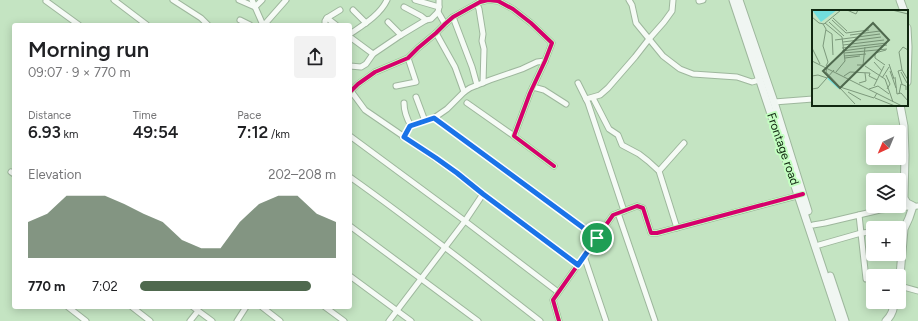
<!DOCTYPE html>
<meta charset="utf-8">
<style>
:root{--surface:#fff;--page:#f2f2f2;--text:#202124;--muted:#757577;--accent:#4f694e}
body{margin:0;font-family:Figtree,sans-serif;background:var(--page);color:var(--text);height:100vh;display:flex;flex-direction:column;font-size:15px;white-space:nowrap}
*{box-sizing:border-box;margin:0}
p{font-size:13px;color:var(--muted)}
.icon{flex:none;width:22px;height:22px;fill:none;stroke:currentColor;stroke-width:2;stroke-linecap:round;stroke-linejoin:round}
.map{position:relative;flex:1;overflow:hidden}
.sheet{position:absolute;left:12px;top:23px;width:340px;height:286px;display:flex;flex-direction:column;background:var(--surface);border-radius:4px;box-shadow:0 2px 10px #0003}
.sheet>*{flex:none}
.needle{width:26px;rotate:224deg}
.fabs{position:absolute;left:866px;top:125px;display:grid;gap:8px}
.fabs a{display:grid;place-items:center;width:40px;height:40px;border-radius:4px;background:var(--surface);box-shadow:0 2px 10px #0003;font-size:20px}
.pin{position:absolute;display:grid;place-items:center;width:34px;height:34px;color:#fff;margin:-17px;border:2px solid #fff;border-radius:50%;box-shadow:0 1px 4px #0007}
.round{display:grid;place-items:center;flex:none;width:42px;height:42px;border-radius:4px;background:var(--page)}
.headline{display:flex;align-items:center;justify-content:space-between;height:68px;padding:0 16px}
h1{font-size:22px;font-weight:600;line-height:30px}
.metrics{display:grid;grid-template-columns:repeat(3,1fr);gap:6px;height:68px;padding:4px 16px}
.metrics div{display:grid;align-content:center}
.metrics b{font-size:17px;font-weight:600}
.metrics small{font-size:11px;font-weight:400}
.metrics p{font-size:11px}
.chart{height:112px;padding:8px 16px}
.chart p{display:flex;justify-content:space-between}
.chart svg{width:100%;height:72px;margin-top:4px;fill:var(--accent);opacity:.7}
ul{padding:0 16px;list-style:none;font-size:13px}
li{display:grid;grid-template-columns:64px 48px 1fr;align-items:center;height:30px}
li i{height:10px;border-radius:5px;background:var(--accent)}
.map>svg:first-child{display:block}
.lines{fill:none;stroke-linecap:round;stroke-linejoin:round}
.street-casing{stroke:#9eb79d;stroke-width:7}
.secondary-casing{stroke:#9eb79d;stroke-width:9}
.street{stroke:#f6fbf6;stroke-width:5}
.secondary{stroke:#f0f6f2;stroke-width:7}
.cycleway-casing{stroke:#c4ffc1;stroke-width:6}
.cycleway{stroke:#d6006c;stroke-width:4}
.route-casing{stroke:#fff;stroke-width:8}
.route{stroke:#1a73e8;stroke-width:5}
.labels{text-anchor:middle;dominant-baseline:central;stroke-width:4;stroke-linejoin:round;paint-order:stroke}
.street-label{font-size:12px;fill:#102710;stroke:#c4ffc1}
.inset-river{fill:none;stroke:#71dedd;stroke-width:2}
.inset-road{fill:none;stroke:#7c987b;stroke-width:1}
.view{fill:#4f694e;fill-opacity:0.15;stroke:#4f694e;stroke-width:2}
.inset-edge{fill:none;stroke:#102710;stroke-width:2}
</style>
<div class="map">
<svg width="918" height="321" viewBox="0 0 918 321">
<rect width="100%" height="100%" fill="#c4e4c2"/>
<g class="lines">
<g class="street-casing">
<g id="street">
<path d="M114 0 147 25"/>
<path d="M173 0 201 18 208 25"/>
<path d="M239 0 255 7 262 0"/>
<path d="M252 0 263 25"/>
<path d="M415 0 439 7"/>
<path d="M439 0V7L438 12 445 24"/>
<path d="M629 0 632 5 636 23 663 56 680 69 693 74 737 77 752 82 759 80"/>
<path d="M46 1 79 25"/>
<path d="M699 1 703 0"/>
<path d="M477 4 479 9 483 34 482 41 484 49 483 83"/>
<path d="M404 7 421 16 426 20"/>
<path d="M353 10 366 23"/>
<path d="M453 17 472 67 477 85"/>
<path d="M327 18 340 10"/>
<path d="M240 20 250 25"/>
<path d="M388 22 401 35"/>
<path d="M264 25 286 0"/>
<path d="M325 25V21L327 18 336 25"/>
<path d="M436 33 455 67 464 92"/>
<path d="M350 34C363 25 380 15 387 0"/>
<path d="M350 37 373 54"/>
<path d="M350 66 361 67 366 64 373 54 401 35 426 20 431 19 438 12"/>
<path d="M578 83 588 103 624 211"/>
<path d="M396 86 416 82 408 58"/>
<path d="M533 87 544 90 566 104"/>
<path d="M351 91 365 110 457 173 483 194 578 265"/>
<path d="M350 92 358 84 375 72 408 58 418 48 436 33 445 24 453 17 480 2 488 0 498 1 513 9 531 23 552 43 545 61 530 93 514 136 554 166"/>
<path d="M416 97 425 121"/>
<path d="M593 98 609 129 618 135 622 145 639 154 648 161 659 171 677 228"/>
<path d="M586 99 600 95 608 88 635 57 649 39 664 22 672 11 673 0"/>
<path d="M774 102 813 99"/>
<path d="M404 103C404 112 407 119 411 126"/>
<path d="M467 103 514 136"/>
<path d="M434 118 483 154 597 238"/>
<path d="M350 136 465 221 558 292"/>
<path d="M403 137 411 126 434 118 447 109 464 92 470 88 490 80 522 69 537 62 545 61"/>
<path d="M659 171 684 143"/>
<path d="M11 172 14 174"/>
<path d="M350 177C415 223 477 272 540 321"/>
<path d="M618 213 655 321"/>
<path d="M859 215 866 279"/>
<path d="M813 225 825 223 880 210 918 206"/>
<path d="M350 226 478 321"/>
<path d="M819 245 861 233 873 232"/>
<path d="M584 256 606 321"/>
<path d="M350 276 411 321"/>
<path d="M900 286 918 291"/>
<path d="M68 307 86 321"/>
<path d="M132 307 150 321"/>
<path d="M193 307 212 321"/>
<path d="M262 307 280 321"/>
<path d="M325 307 344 321"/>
<path d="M190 321 198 311"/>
<path d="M237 321 246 307"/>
<path d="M389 321 465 221 483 194"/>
<path d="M559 321 553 300 613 215 637 206 643 208 651 233H657L800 195"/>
</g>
</g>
<g class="secondary-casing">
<g id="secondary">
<path d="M733 0 840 321"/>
<path d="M739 0 774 102 808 211"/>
<path d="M900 0 904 11"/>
<path d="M907 28 908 47 907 82"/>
<path d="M830 276 845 321"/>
<path d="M899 287 904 229 909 218 913 206 907 203 904 198 905 155 904 126 900 105"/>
<path d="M886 321C891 316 894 309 894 302"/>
</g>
</g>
<use href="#street" class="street"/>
<use href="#secondary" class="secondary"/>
<g class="cycleway-casing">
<g id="cycleway">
<path d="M350 92 358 84 375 72 408 58 418 48 436 33 445 24 453 17 480 2 488 0 498 1 513 9 531 23 552 43 545 61 530 93 514 136 554 166"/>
<path d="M559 321 553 300 613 215 637 206 643 208 651 233H657L803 194"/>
</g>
</g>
<use href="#cycleway" class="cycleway"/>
</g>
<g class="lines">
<g class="route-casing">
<path id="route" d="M434 118 483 154 597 238 578 265 483 194 457 173 436 158 404 137 410 126Z"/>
</g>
<use href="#route" class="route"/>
</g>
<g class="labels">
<g class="street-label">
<text transform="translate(783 149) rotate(71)">Frontage road</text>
</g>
</g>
<g transform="translate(812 10)">
<rect width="96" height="96" fill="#c4e4c2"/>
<path d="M0 0H25L9 12Z" fill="#71dedd"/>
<path class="inset-river" d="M16 68 27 78"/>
<path class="inset-road" d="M35 0 44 4 46 0M80 0 96 4M0 7 7 13 12 14 29 0M21 8 35 21M20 10 34 23 57 20M17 12 32 26M13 13 30 27 33 51 24 62M11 14 14 19 11 36 16 52 14 56M14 20 20 24 21 45M38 25 68 21M23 30 68 24M31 32 69 27M31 35 72 30M0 38 8 54M30 38 75 33M96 40 91 37 87 42 90 60 96 70M30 41 75 35M54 41 75 39M32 43 54 41M32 46 54 44M33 48 48 46M0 51 90 96M62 52 70 61M77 54 82 69M45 55H51L53 37M73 55 63 48V43L74 40M53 56 73 69 81 92M15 57 14 62 28 77 62 88 65 83M78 61 84 78M89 62 95 73M58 63 57 66 65 70M74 65 78 74 75 79M0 66 6 65 15 68M32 66 38 62 58 63M83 67 85 84 89 83 96 91M70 68 77 57M47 73 54 71 53 63M90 74 86 61 90 60M62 76 72 56M28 78 43 94M0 79 6 78 22 60M57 79 66 76 77 84M36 82 49 90M87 84 89 74 94 76V80M63 88 83 96"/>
<path class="view" d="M61 13 77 30 28 78 11 61Z"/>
<rect width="96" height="96" class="inset-edge"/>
</g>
</svg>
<div class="fabs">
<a><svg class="needle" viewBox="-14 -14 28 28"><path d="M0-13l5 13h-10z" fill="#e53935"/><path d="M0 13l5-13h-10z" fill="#757577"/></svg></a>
<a><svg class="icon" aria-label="layers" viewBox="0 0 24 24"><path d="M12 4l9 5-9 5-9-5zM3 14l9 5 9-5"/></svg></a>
<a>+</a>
<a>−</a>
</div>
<div class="pin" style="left:597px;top:238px;background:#1e9e55"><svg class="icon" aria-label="arrive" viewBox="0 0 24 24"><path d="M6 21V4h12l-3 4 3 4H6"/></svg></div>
<section class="sheet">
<div class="headline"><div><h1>Morning run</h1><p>09:07 · 9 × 770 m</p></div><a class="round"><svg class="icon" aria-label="share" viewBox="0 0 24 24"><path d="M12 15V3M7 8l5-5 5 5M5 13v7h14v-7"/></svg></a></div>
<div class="metrics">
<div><p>Distance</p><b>6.93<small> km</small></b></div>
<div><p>Time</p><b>49:54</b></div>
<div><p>Pace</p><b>7:12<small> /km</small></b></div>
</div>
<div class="chart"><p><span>Elevation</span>202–208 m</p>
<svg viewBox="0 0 160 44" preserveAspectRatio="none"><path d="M0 44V22L10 17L20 6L30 6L40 6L50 11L60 17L70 22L80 33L90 38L100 38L110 22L120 11L130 6L140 6L150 17L160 22V44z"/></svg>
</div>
<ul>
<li><b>770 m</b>7:02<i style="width:87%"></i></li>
</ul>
</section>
</div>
